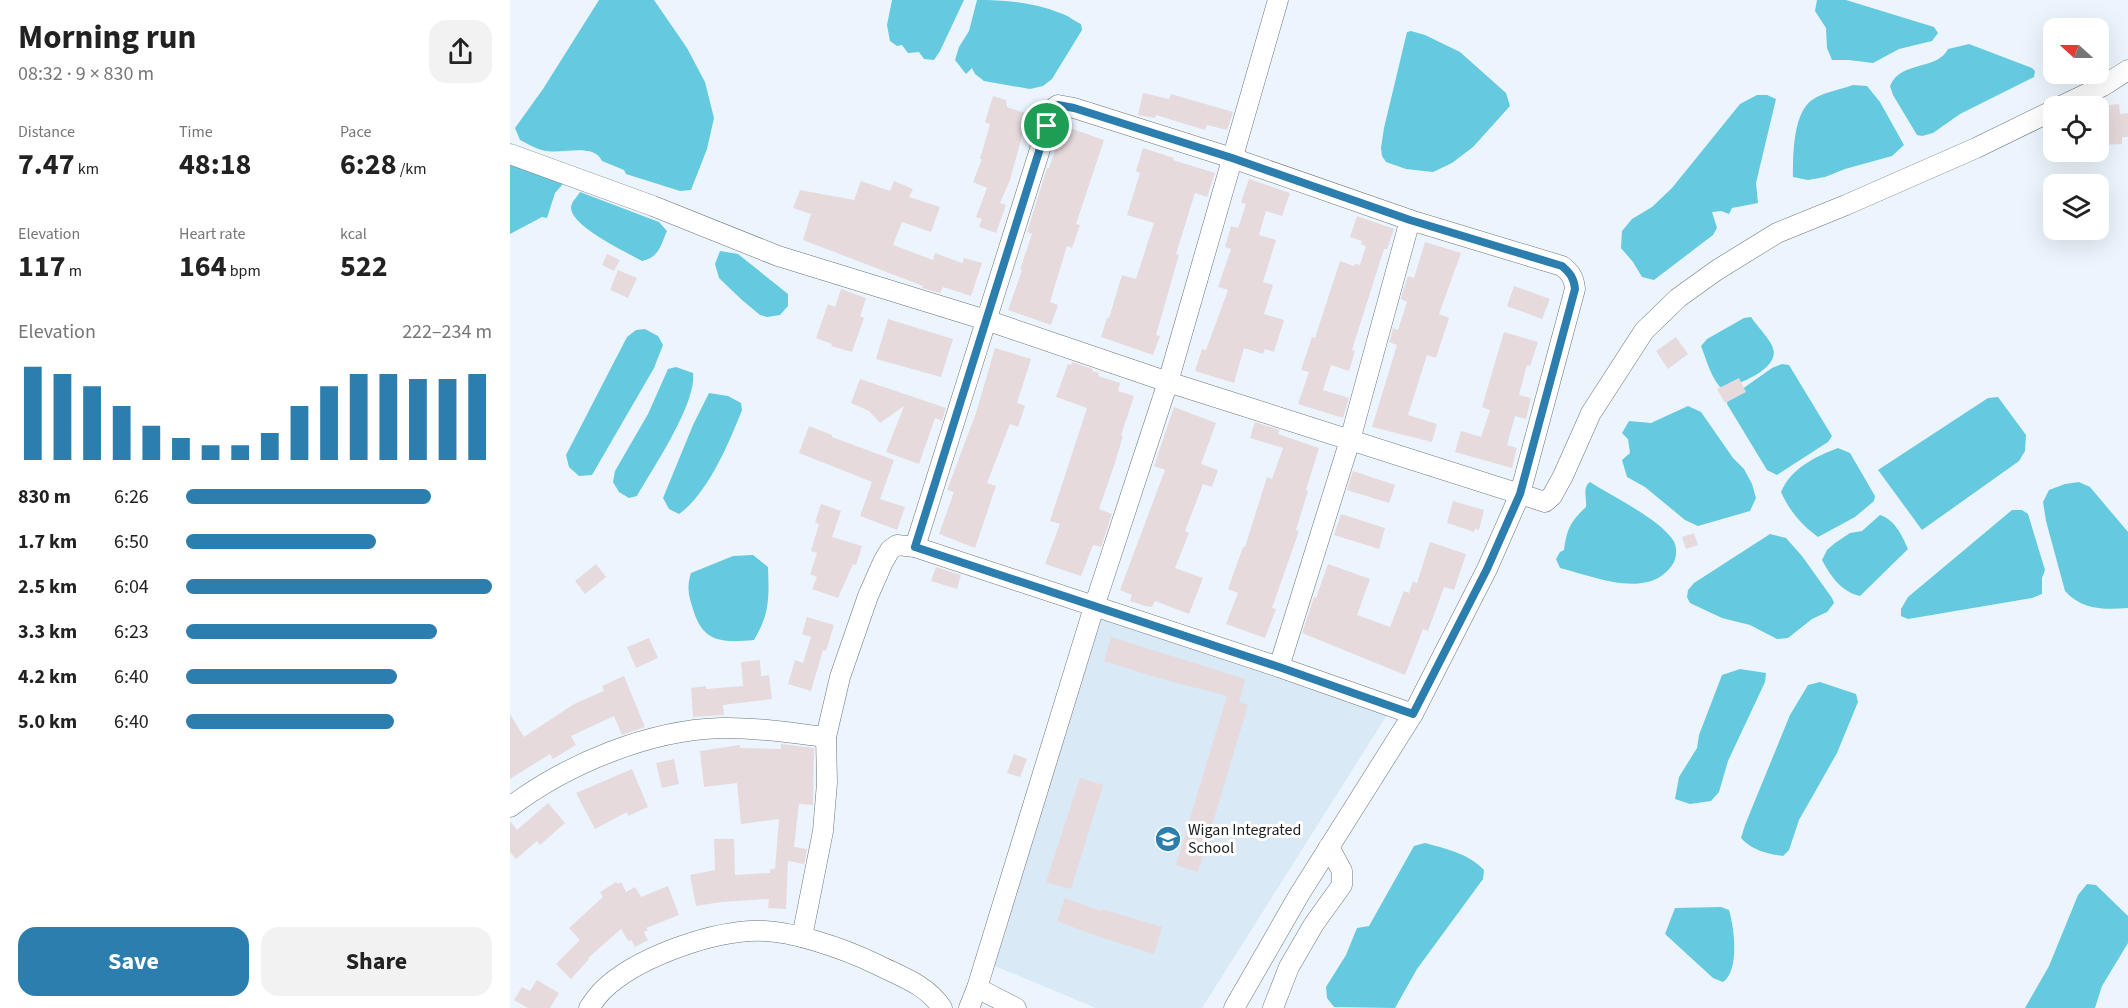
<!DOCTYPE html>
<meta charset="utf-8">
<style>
:root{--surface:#fff;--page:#f2f2f2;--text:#222;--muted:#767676;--accent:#2b7eae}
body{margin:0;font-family:"Source Sans 3",sans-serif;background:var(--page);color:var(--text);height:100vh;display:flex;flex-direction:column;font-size:22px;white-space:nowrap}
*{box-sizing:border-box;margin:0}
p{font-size:20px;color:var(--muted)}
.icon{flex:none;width:33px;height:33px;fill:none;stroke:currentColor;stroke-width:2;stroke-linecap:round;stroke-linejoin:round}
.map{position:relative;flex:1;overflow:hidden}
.side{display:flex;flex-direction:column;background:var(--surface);width:510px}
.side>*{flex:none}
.needle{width:39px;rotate:291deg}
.controls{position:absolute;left:1533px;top:18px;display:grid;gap:12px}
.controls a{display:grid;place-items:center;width:66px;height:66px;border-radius:12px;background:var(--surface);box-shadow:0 6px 24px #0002;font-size:30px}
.pin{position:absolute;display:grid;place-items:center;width:51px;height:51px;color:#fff;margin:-26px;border:3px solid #fff;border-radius:50%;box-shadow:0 2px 6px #0007}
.round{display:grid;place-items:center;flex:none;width:63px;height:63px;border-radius:18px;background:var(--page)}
.overview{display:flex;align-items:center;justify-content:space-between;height:102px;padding:0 18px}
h1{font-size:33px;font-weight:700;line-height:45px}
.metrics{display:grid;grid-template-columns:repeat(3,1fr);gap:9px;height:102px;padding:6px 18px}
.metrics div{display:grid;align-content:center}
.metrics b{font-size:30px;font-weight:700}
.metrics small{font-size:16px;font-weight:400}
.metrics p{font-size:16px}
.chart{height:168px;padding:12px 18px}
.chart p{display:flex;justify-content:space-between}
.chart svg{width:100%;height:108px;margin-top:6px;stroke:var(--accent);stroke-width:6}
.button{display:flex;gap:12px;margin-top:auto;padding:12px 18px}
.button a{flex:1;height:69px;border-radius:18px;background:var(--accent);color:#fff;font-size:24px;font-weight:700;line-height:69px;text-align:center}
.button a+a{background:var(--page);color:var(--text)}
ul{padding:0 18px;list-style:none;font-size:20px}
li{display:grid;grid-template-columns:96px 72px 1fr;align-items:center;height:45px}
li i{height:15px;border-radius:8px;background:var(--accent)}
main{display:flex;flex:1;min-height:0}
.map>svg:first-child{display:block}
.built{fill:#d9e9f6}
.water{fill:#65cadf}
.building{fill:#e6dadd}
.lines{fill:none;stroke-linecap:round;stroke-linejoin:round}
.minor-casing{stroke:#6b7379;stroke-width:21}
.minor{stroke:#fff;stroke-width:20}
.route-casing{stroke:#fff;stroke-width:12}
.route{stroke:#2b7eae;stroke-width:8}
.labels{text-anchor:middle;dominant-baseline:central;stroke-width:6;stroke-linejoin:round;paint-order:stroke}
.poi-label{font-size:16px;fill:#1c1f22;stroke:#fff;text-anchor:start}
</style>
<main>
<section class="side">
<div class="overview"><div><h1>Morning run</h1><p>08:32 · 9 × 830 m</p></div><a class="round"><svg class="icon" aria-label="share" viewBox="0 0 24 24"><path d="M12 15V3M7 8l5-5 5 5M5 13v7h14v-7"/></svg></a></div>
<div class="metrics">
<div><p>Distance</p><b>7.47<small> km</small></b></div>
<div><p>Time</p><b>48:18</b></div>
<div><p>Pace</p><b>6:28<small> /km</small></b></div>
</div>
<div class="metrics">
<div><p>Elevation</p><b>117<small> m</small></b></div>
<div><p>Heart rate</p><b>164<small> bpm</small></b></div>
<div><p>kcal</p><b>522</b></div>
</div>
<div class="chart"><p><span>Elevation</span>222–234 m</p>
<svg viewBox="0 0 160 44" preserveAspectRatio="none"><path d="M5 44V6M15 44V9M25 44V14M35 44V22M45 44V30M55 44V35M65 44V38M75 44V38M85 44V33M95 44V22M105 44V14M115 44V9M125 44V9M135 44V11M145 44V11M155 44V9"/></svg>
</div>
<ul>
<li><b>830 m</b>6:26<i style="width:80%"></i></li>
<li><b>1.7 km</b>6:50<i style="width:62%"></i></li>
<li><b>2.5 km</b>6:04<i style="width:100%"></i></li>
<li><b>3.3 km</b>6:23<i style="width:82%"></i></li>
<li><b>4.2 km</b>6:40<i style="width:69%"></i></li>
<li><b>5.0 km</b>6:40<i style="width:68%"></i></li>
</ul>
<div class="button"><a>Save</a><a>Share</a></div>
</section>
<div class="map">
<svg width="1618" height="1008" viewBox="0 0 1618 1008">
<rect width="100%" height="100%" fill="#ecf5fd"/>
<path class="built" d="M586 617 877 715 692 1008H586L480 964Z"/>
<g class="water">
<path d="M89 0H144L177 48 195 82 204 118 197 149 181 190 170 191 116 174 114 170 92 161C84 143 53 154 37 151 28 150 18 144 10 140L5 128 33 89Z"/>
<path d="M382 0H454L430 51 424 60 414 59 409 52 398 53 392 45 387 46 380 41 377 25Z"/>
<path d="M467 0C495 0 523 2 550 13 558 15 564 21 571 24L572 30 542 79 533 86 520 89 474 81 465 74 462 68 456 74 445 60 449 47 459 31Z"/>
<path d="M1307 0H1336L1424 27 1428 33 1422 41 1389 49 1363 63 1339 60H1322L1317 48 1316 28 1305 11Z"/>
<path d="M901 31 915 35 950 52 996 93 1000 106 963 147 942 163 923 172 896 169 876 162 872 156 871 148 874 128 897 32Z"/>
<path d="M1459 44 1522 68 1525 71 1524 77 1450 114 1423 133 1412 136 1407 135 1383 95 1380 86C1391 60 1427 71 1438 49Z"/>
<path d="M1343 85 1357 86 1370 102 1394 145 1382 156 1335 169 1315 177 1298 180 1283 177C1283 155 1283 113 1302 100 1313 92 1330 90 1343 85Z"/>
<path d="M1247 95H1257L1266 99 1246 183 1248 203 1222 208 1219 214 1211 211 1202 212 1207 228 1203 235 1144 280 1132 277 1123 262 1111 248 1112 231 1122 219 1142 207 1162 188 1230 104Z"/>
<path d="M0 160 53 180 52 185 45 193 37 218 32 217 0 234Z"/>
<path d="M70 192 149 222 157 231C150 247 149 257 132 261 116 252 62 227 61 208 61 202 67 197 70 192Z"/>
<path d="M210 251 228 254 278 294V306L270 315 257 317 250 315 232 300 209 278 205 264Z"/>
<path d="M1241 317C1246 325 1261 340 1263 348 1270 370 1228 383 1213 390 1201 379 1197 361 1191 346L1197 339 1234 318Z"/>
<path d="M135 329 148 336 153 345 144 368 82 475 69 476 59 467 56 455 117 337 126 330Z"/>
<path d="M1272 364 1279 365 1322 436 1318 442 1267 475 1257 470 1217 404 1218 399 1262 368Z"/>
<path d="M166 367 183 373C187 403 143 468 127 496L119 498 109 492 103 482 105 471 138 414 158 369Z"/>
<path d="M199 393 218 396 231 403 232 410C219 443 198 493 169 514L159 509 153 498 183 425Z"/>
<path d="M1488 397 1516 435 1515 451 1509 461 1412 530 1368 470 1478 398Z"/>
<path d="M1178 406 1191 412 1223 458 1234 469 1242 484 1246 498 1240 511 1188 526 1175 520 1135 487 1117 477 1112 460 1120 453 1118 439 1112 433 1119 421 1141 423Z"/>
<path d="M1328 448 1340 453 1365 496 1364 501 1345 517 1308 537C1291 525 1279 510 1271 492 1281 468 1305 457 1328 448Z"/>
<path d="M1080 482C1103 497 1148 518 1163 540 1167 546 1167 555 1164 562 1141 602 1083 576 1050 568L1046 559 1050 552 1054 550C1057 529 1060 522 1076 507 1077 498 1072 488 1080 482Z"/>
<path d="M1569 482 1580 487 1618 532V608C1594 610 1572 610 1555 591L1536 521 1533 502 1539 490 1555 484Z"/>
<path d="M1502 510H1512L1518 514 1535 570 1532 578V594L1522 598 1398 619 1391 616V609L1398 597Z"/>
<path d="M1370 515C1385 520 1392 535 1398 549L1350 596C1332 592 1321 577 1312 560L1317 550 1325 543 1340 533 1352 531Z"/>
<path d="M1260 534 1276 538 1292 556 1322 598 1324 603 1317 612 1302 619 1278 638 1267 639 1240 625 1212 618 1180 603 1177 597 1178 590 1184 583Z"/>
<path d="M243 555 258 567C259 598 260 613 244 640 209 643 192 642 182 606 178 594 177 585 181 573L223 556Z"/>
<path d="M1230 669 1256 673 1255 682 1218 761 1209 792 1201 801 1180 804 1165 799 1169 777 1187 748 1189 735 1212 675Z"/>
<path d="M1310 682 1346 694 1348 702 1327 753 1289 820 1279 850 1273 856C1257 854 1242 850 1231 838L1235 825 1280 715 1298 685Z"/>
<path d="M915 843C936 849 958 853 974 870L973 879 907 969 885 1008 824 1007 817 998 816 987 836 955 847 928 859 926 904 846Z"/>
<path d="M1577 884 1586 885 1618 916V943L1592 986 1585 1008H1515L1539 966 1568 895Z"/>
<path d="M1211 907 1219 910C1224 927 1230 970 1213 982L1203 978 1155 934 1165 908Z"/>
</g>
<g class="building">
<path d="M633 93 659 99 661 94 723 112 717 130 697 125 695 130 646 115 645 118 628 115Z"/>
<path d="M483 96 496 100 497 107 518 114 500 180 490 203 496 205 486 233 469 227 472 219 466 217 477 188 463 182 472 159H470L480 124 475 122Z"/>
<path d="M1609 104 1610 114 1618 113V137H1612V144L1588 145V106Z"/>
<path d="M554 126 594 140 566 224 570 225 562 248 557 246 540 302 548 305 541 325 498 310 512 270H510L522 234 517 232 537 168H539Z"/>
<path d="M633 148 664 158 663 160 705 173 697 197 685 193 666 254 669 255 646 335 650 336 643 355 591 337 597 318H599L612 275 626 279 644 223 617 215 630 173 626 171Z"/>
<path d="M739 179 780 193 772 216 756 211 749 235 766 240 753 282 763 285 754 314 774 320 764 352 755 349 753 354 734 348 724 383 685 371 692 349 696 350 718 290 708 287 721 249 715 247 721 226 728 228 736 204 731 202Z"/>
<path d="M351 181 380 191 384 181 403 189 399 197 430 207 421 232 392 222 383 245 423 260 425 253 452 263 454 258 472 263 461 296 433 287 430 293 412 288 413 286 293 240 301 214 283 208 290 190 344 200Z"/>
<path d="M847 216 884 229 877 249H874L842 350 845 351 839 371 821 365 813 390 839 398 833 418 788 404 799 372 791 370 802 337 805 338 830 261 844 266 845 264 850 265 856 246 851 244 852 241 840 237Z"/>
<path d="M915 242 951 253 929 314 939 318 926 358 917 355 898 415 927 424 922 442 862 427 887 345 879 342 881 337 883 328 888 330 897 302 891 299 892 294 898 276 904 278Z"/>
<path d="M97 254 110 260 104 271 92 265Z"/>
<path d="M108 270 127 278 118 298 100 290Z"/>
<path d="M1004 286 1040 299 1032 319 997 306Z"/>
<path d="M331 289 356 298 350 316 354 318 342 352 321 346 322 344 306 338 318 304 325 307Z"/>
<path d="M378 319 443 339 431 377 366 359Z"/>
<path d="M994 332 1028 342 1020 366 1017 365 1009 395 1021 398 1016 419 1005 416 997 445 1007 448 1002 468 945 452 951 431 971 437 980 410 972 407Z"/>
<path d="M1166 337 1178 354 1158 369 1146 351Z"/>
<path d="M485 348 521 359 507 403 515 406 508 427 500 424 477 483 486 486 465 548 429 534 444 492 437 490 466 413Z"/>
<path d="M562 362 583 369 582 371 589 373 588 376 610 383 608 391 624 396 611 435 613 436 604 466 589 509 602 514 591 547 583 545 571 576 535 564 550 524 540 521 577 408 546 397 558 364 561 365Z"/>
<path d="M1229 378 1236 392 1215 403 1207 389Z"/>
<path d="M350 379 436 408 432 421 425 418 409 464 376 452 394 406 370 423 359 411 341 403Z"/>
<path d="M664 407 706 423 691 464 708 470 702 487 693 484 675 531 679 533 665 568 693 578 679 614 645 601 642 607 635 606 620 601 622 595 610 590 655 470 644 466Z"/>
<path d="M745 422 770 430 768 434 809 448 796 490 798 491 786 530 789 531 762 608 766 609 755 638 716 624 728 593 718 589 733 547H735L757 477 762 479 773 448 740 438Z"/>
<path d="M299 426 322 435V437L384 460 370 499 395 507 387 530 350 516 362 482 289 453Z"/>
<path d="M843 471 885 485 879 503 837 490Z"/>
<path d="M943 501 974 510 969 530 965 529 964 532 937 523Z"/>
<path d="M311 504 331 511 322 537 352 546 346 565 343 564 328 598 302 589 307 577 300 574 307 553 301 551 309 524 305 523Z"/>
<path d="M831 514 875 528 869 549 824 535Z"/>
<path d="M1184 533 1188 545 1176 549 1172 537Z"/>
<path d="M920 542 956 554 944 590 934 587 918 631 913 629 895 675 792 633 804 597 806 598 818 564 860 579 847 615 880 627 894 591 899 593 903 581 907 583Z"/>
<path d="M86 564 96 577 75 594 65 581Z"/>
<path d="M426 567 451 575 447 589 421 581Z"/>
<path d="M297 617 324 625 316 651 313 650 301 691 278 684 285 660 293 663 301 637 292 634Z"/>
<path d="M601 637 735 679 729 702 738 705 688 872 666 865 717 696 652 679 594 661Z"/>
<path d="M139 638 148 658 126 668 117 647Z"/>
<path d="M250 660 251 676 259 675 262 699 213 705 214 715 183 717 181 688 196 686V689L233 686 231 662Z"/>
<path d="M114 676 135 727 112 735 104 716 61 736 66 745 43 759 40 754 0 779V714L14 737 64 704 94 691 92 686Z"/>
<path d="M271 744 304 748 303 805 289 804 284 847 297 849 296 856 294 864 278 861 276 909 258 908 259 899 211 902 186 906 180 875 205 870 204 839H224L225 875 260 873V869H265L269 819 231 824 227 783 194 787 190 751 230 745V748L271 749Z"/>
<path d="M504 754 517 759 510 777 497 773Z"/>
<path d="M164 759 169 784 152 788 146 763Z"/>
<path d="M122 769 138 807 118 816 117 812 85 829 66 793Z"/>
<path d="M570 778 593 785 561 889 536 882Z"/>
<path d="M38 803 55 823 30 845 27 841 6 859 0 852V821L7 830Z"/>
<path d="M106 882 108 884 111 882 116 892 125 887 131 897 158 886 169 915 136 928 138 930 134 932 138 940 125 947 121 940 118 941 111 929 78 958 79 959 61 979 46 964 70 940 59 928 93 897 90 892Z"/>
<path d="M555 898 591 911 592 909 652 927 644 954 584 935 547 921Z"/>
<path d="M27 980 49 993 40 1008H18L4 1000 12 987 20 991Z"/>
</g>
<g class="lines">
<g class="minor-casing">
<g id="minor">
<path d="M1551 106 1593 86 1618 70"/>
<path d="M0 154 143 206 268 256 476 320 658 382 1035 502 1042 496 1053 476 1081 413 1134 331 1168 298 1207 270 1267 233 1336 205 1466 148 1544 110"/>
<path d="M405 547 537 127 544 108 548 105 564 108 722 158 900 220 1052 266C1061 273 1064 278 1065 289L1010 494 977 569 903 714 789 895 724 1008"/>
<path d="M769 667 840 440 900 220"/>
<path d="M0 807C57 764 139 730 211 728 246 727 281 733 316 737"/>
<path d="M292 937 313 831 317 783 316 737 330 677 358 596 373 562 380 550 387 545 405 547 769 667 903 714"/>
<path d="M467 988 506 1008"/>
<path d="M79 1008C83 1002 88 995 93 990 126 958 195 934 240 931 277 928 335 949 368 965 392 977 417 985 432 1008"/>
<path d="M459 1008 467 988 584 607 658 382 768 0"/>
<path d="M763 1008 779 967 804 924 832 885V871L819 847"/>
</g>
</g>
<use href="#minor" class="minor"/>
</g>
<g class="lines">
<g class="route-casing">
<path id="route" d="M548 105 564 108 722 158 900 220 1052 266C1060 273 1064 278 1065 289L1010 494 977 569 903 714 769 667 405 547 537 126 544 108Z"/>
</g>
<use href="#route" class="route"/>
</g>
<defs>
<g id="school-disc" transform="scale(1.35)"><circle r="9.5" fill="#2b7eae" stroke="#fff"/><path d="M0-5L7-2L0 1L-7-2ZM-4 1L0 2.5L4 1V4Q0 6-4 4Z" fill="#fff"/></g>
</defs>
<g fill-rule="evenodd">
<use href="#school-disc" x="658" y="839"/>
</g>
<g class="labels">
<g class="poi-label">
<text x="678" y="830">Wigan Integrated<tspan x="678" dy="18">School</tspan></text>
</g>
</g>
</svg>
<div class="controls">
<a><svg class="needle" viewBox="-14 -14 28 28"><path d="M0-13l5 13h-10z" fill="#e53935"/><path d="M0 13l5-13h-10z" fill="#767676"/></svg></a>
<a><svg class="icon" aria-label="locate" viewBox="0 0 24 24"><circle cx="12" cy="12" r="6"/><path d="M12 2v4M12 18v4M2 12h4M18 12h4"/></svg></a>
<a><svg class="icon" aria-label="layers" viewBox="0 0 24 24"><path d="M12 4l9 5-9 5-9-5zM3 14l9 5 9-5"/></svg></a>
</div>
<div class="pin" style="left:537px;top:126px;background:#1e9e55"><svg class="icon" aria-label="arrive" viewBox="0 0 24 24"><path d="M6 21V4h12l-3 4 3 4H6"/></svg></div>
</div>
</main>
